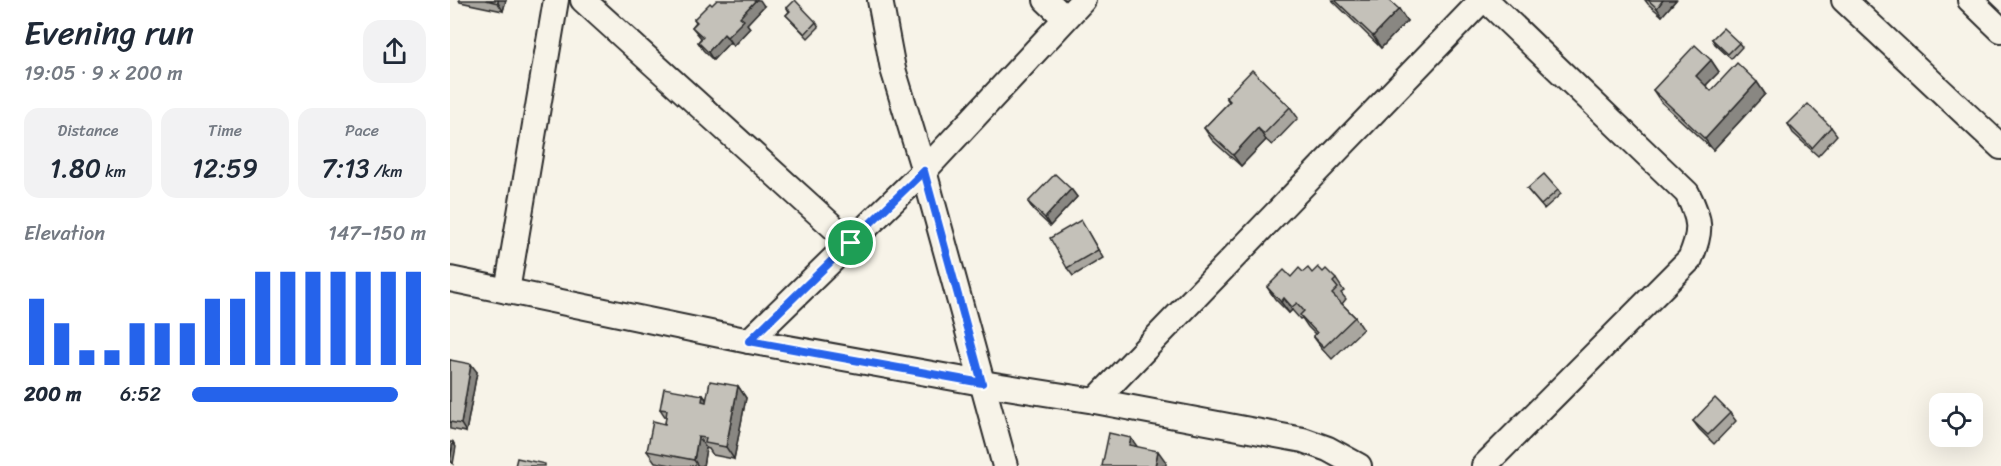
<!DOCTYPE html>
<meta charset="utf-8">
<style>
:root{--surface:#fff;--page:#f2f2f3;--text:#1f2937;--muted:#747a83;--accent:#2563eb}
body{margin:0;font-family:Sriracha,sans-serif;background:var(--page);color:var(--text);height:100vh;display:flex;flex-direction:column;font-size:22px;white-space:nowrap}
*{box-sizing:border-box;margin:0}
p{font-size:20px;color:var(--muted)}
.icon{flex:none;width:33px;height:33px;fill:none;stroke:currentColor;stroke-width:2;stroke-linecap:round;stroke-linejoin:round}
.map{position:relative;flex:1;overflow:hidden}
.drawer{display:flex;flex-direction:column;background:var(--surface);width:450px}
.drawer>*{flex:none}
.buttons{position:absolute;left:1479px;top:393px;display:grid;gap:12px}
.buttons a{display:grid;place-items:center;width:54px;height:54px;border-radius:12px;background:var(--surface);box-shadow:0 6px 24px #0002;font-size:30px}
.pin{position:absolute;display:grid;place-items:center;width:51px;height:51px;color:#fff;margin:-26px;border:3px solid #fff;border-radius:50%;box-shadow:0 2px 6px #0007}
.round{display:grid;place-items:center;flex:none;width:63px;height:63px;border-radius:18px;background:var(--page)}
.headline{display:flex;align-items:center;justify-content:space-between;height:102px;padding:0 24px}
h1{font-size:33px;font-weight:600;line-height:45px}
.stats{display:grid;grid-template-columns:repeat(3,1fr);gap:9px;height:102px;padding:6px 24px}
.stats div{display:grid;align-content:center;border-radius:15px;background:var(--page);text-align:center}
.stats b{font-size:26px;font-weight:600}
.stats small{font-size:16px;font-weight:400}
.stats p{font-size:16px}
.chart{height:168px;padding:12px 24px}
.chart p{display:flex;justify-content:space-between}
.chart svg{width:100%;height:108px;margin-top:6px;stroke:var(--accent);stroke-width:6}
ul{padding:0 24px;list-style:none;font-size:20px}
li{display:grid;grid-template-columns:96px 72px 1fr;align-items:center;height:45px}
li i{height:15px;border-radius:8px;background:var(--accent)}
main{display:flex;flex:1;min-height:0}
.map>svg:first-child{display:block}
.lines{fill:none;stroke-linecap:round;stroke-linejoin:round}
.minor-casing{stroke:#2b2b2b;stroke-width:28}
.minor{stroke:#f7f3e8;stroke-width:24}
.wall{fill:#a9a69f;stroke:#2b2b2b;stroke-width:1.5}
.shaded-wall{fill:#898782;stroke:#2b2b2b;stroke-width:1.5}
.building{fill:#c4c1b9;stroke:#2b2b2b;stroke-width:1.5}
.route-casing{stroke:#fff;stroke-width:12}
.route{stroke:#2563eb;stroke-width:8}
</style>
<main>
<section class="drawer">
<div class="headline"><div><h1>Evening run</h1><p>19:05 · 9 × 200 m</p></div><a class="round"><svg class="icon" aria-label="share" viewBox="0 0 24 24"><path d="M12 15V3M7 8l5-5 5 5M5 13v7h14v-7"/></svg></a></div>
<div class="stats">
<div><p>Distance</p><b>1.80<small> km</small></b></div>
<div><p>Time</p><b>12:59</b></div>
<div><p>Pace</p><b>7:13<small> /km</small></b></div>
</div>
<div class="chart"><p><span>Elevation</span>147–150 m</p>
<svg viewBox="0 0 160 44" preserveAspectRatio="none"><path d="M5 44V17M15 44V27M25 44V38M35 44V38M45 44V27M55 44V27M65 44V27M75 44V17M85 44V17M95 44V6M105 44V6M115 44V6M125 44V6M135 44V6M145 44V6M155 44V6"/></svg>
</div>
<ul>
<li><b>200 m</b>6:52<i style="width:88%"></i></li>
</ul>
</section>
<div class="map">
<svg width="1551" height="466" viewBox="0 0 1551 466">
<rect width="100%" height="100%" fill="#f7f3e8"/>
<filter id="ink" filterUnits="userSpaceOnUse"><feTurbulence type="fractalNoise" baseFrequency=".0167" numOctaves="2"/><feDisplacementMap in="SourceGraphic" scale="12" xChannelSelector="R" yChannelSelector="G"/><feConvolveMatrix kernelMatrix="1 2 1 2 8 2 1 2 1" color-interpolation-filters="sRGB"/></filter>
<g filter="url(#ink)">
<g class="lines">
<g class="minor-casing">
<g id="minor">
<path d="M133 0 401 243"/>
<path d="M430 0 443 69 474 171 555 466"/>
<path d="M596 0 615 18"/>
<path d="M1394 0 1551 147"/>
<path d="M1520 0 1551 30"/>
<path d="M0 279 299 341 532 383 645 401 853 440 878 449 909 466"/>
<path d="M57 291 106 0"/>
<path d="M299 341 474 171 633 0"/>
<path d="M645 401 1032 0"/>
<path d="M1034 466 1240 259C1252 231 1251 220 1237 193L1036 0"/>
</g>
</g>
<use href="#minor" class="minor"/>
</g>
<g class="wall">
<path d="M9 0H56L53 11 10 2Z"/>
<path d="M882 0H939L957 21 931 48Z"/>
<path d="M1195 0H1226L1212 16 1198 4Z"/>
<path d="M262 5 314 6 297 24 300 28 283 46 280 42 263 60 253 50 248 42 251 38 242 27 246 22 244 19Z"/>
<path d="M337 8 366 22 369 27 358 38 340 19 336 15 339 12Z"/>
<path d="M1262 39 1289 43 1292 47 1281 59 1265 44Z"/>
<path d="M1261 60 1269 72 1256 85 1261 91 1307 82 1315 94 1263 150 1211 102 1203 90Z"/>
<path d="M776 97 840 107 848 118 822 145 816 140 791 166 762 140 754 128 779 102Z"/>
<path d="M1338 124 1381 127 1387 135 1368 156 1343 133Z"/>
<path d="M621 189 627 197 600 226 584 211 578 202Z"/>
<path d="M1077 189 1108 190 1111 194 1094 209Z"/>
<path d="M636 229 653 258 623 276 617 268Z"/>
<path d="M853 272 862 273 873 272 886 279 894 291 891 293 896 299 892 304 905 317 913 329 882 359 871 347 863 336 865 334 858 327 852 318 850 319 842 310 839 313 825 299 817 287Z"/>
<path d="M0 360 27 372 16 432 0 429Z"/>
<path d="M288 386 296 398 284 459 263 455 259 449 256 448 253 466H226L205 462 197 451 215 424 216 418 210 409 253 395 257 400Z"/>
<path d="M1280 413 1286 421 1264 444 1249 429 1243 421Z"/>
</g>
<g class="shaded-wall">
<path d="M48 0H56L53 11 48 3Z"/>
<path d="M306 0H310L314 6 297 24 300 28 283 46 277 37 290 17Z"/>
<path d="M1213 0H1226L1212 16 1207 8Z"/>
<path d="M949 9 957 21 931 48 923 36Z"/>
<path d="M274 34 280 42 263 60 258 52Z"/>
<path d="M1261 60 1269 72 1254 87 1246 76Z"/>
<path d="M1307 82 1315 94 1263 150 1255 139Z"/>
<path d="M808 128 816 140 791 166 783 155Z"/>
<path d="M621 189 627 197 600 226 595 218Z"/>
<path d="M834 298 842 310 839 313 831 302Z"/>
<path d="M21 364 27 372 16 432 11 424Z"/>
<path d="M288 386 296 398 284 459 276 447Z"/>
<path d="M253 395 261 407 252 401Z"/>
<path d="M248 437 256 448 253 466H248L244 460Z"/>
<path d="M681 438 689 449 679 445Z"/>
<path d="M3 442 6 447 3 464 0 460Z"/>
<path d="M708 451 716 462V466H705Z"/>
</g>
<g class="building">
<path d="M36 0H48V3Z"/>
<path d="M267 0H306L290 17 294 20 277 37 274 34 258 52 248 42 253 37 242 27 247 22 244 19 260 3 262 5Z"/>
<path d="M345 0 366 22 355 34 336 15 340 11 337 8Z"/>
<path d="M885 0H939L949 9 923 36Z"/>
<path d="M1198 0H1213L1207 8Z"/>
<path d="M1273 28 1289 43 1278 54 1262 39Z"/>
<path d="M1245 45 1261 60 1246 76 1261 91 1287 63 1307 82 1255 139 1203 90Z"/>
<path d="M802 70 840 107 814 134 808 128 783 155 754 128 780 101 776 97Z"/>
<path d="M1358 104 1381 127 1362 148 1338 124Z"/>
<path d="M605 174 621 189 595 218 578 202Z"/>
<path d="M1094 174 1108 190 1091 205 1077 189Z"/>
<path d="M631 220 648 250 617 268 600 238Z"/>
<path d="M868 267 873 272 876 269 886 279 883 282 888 288 882 294 905 317 874 347 863 336 867 333 850 315 854 311 847 303 842 307 834 298 831 302 817 287 834 270 841 277 849 268 853 272 858 268 862 273Z"/>
<path d="M0 360 21 364 11 424 0 422Z"/>
<path d="M260 381 288 386 276 447 255 443 256 438 248 437 244 460 197 451 203 421 215 424 217 410 210 409 214 388 253 395 252 401 256 402Z"/>
<path d="M1265 398 1280 413 1258 435 1243 421Z"/>
<path d="M659 433 681 438 679 445 708 451 705 466H652Z"/>
<path d="M0 442H3L0 460Z"/>
<path d="M67 458 95 464V466H65Z"/>
</g>
</g>
<g class="lines" filter="url(#ink)">
<g class="route-casing">
<path id="route" d="M474 171 532 383 299 341Z"/>
</g>
<use href="#route" class="route"/>
</g>
</svg>
<div class="buttons">
<a><svg class="icon" aria-label="locate" viewBox="0 0 24 24"><circle cx="12" cy="12" r="6"/><path d="M12 2v4M12 18v4M2 12h4M18 12h4"/></svg></a>
</div>
<div class="pin" style="left:401px;top:243px;background:#1e9e55"><svg class="icon" aria-label="arrive" viewBox="0 0 24 24"><path d="M6 21V4h12l-3 4 3 4H6"/></svg></div>
</div>
</main>
